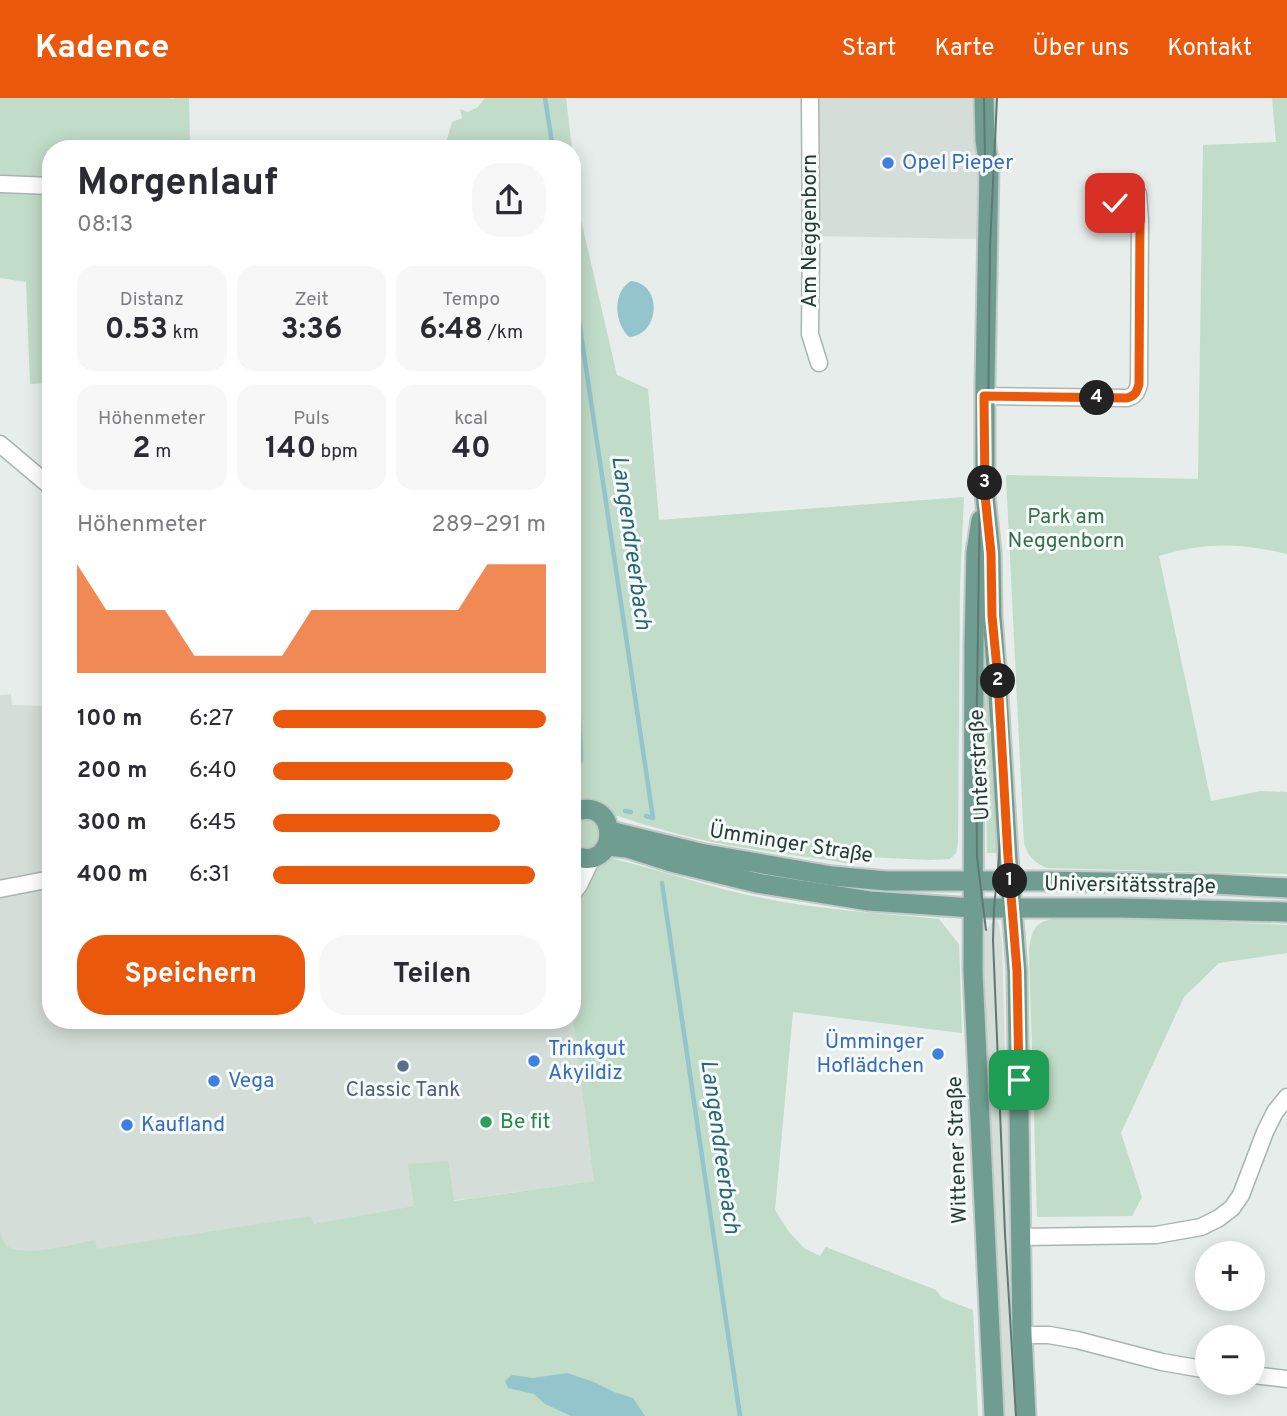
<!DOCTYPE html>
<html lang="de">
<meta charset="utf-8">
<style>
:root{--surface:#fff;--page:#f7f7f7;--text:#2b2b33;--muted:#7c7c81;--accent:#ea580c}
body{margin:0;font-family:Overpass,sans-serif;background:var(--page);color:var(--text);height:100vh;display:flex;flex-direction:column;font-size:26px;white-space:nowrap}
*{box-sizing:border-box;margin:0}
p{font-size:23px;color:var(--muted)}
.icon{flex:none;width:38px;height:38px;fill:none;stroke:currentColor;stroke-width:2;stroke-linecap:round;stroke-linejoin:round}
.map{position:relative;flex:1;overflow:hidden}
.sheet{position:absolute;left:42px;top:42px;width:539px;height:889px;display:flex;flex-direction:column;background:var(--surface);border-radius:28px;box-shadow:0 4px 18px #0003}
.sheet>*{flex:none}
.buttons{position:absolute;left:1195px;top:1143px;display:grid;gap:14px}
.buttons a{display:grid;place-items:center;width:70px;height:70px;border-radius:50%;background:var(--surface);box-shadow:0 4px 18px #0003;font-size:35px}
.pin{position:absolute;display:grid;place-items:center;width:60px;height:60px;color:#fff;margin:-30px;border-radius:14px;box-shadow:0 4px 10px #0006}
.km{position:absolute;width:35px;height:35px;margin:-18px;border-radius:50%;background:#222;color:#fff;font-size:19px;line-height:35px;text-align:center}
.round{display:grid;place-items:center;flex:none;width:74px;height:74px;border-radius:28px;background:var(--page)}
.head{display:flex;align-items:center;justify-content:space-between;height:119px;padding:0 35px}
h1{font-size:38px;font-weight:700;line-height:52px}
.stats{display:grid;grid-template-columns:repeat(3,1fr);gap:10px;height:119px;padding:7px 35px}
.stats div{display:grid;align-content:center;border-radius:18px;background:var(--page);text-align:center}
.stats b{font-size:30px;font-weight:700}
.stats small{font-size:19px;font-weight:400}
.stats p{font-size:19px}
.chart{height:196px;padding:14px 35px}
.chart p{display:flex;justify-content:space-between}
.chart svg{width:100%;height:126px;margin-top:7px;fill:var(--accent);opacity:.7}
.button{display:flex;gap:14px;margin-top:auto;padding:14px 35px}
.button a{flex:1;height:80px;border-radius:28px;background:var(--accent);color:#fff;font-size:28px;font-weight:700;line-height:80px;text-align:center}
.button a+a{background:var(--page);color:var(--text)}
ul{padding:0 35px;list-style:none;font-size:23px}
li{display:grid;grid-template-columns:112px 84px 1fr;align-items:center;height:52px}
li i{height:18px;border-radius:9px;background:var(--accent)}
header{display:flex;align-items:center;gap:42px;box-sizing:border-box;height:98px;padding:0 35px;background:var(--accent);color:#fff}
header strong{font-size:33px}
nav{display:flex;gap:38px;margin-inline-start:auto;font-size:24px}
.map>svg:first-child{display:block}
.built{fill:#d4ddd8}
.green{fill:#c1dcc8}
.water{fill:#94c4cc}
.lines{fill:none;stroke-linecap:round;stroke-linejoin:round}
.stream{stroke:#94c4cc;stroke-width:4.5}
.minor-casing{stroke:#a9b5b1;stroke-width:19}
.major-casing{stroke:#c2c9c7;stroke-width:23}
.minor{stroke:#fff;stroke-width:16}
.major{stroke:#6f9e90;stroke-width:19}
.tram{stroke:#617872;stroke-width:2}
.route-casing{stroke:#fff;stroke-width:14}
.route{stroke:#ea580c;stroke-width:9}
.shop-dot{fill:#3f7fe0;stroke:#f6faf8;stroke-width:2.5}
.service-dot{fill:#5c6f8a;stroke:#f6faf8;stroke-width:2.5}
.leisure-dot{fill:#2e9e5b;stroke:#f6faf8;stroke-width:2.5}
.labels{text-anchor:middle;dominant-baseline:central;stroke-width:6;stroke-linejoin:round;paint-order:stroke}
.shop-label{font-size:21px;fill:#366cbe;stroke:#f6faf8;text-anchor:start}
.street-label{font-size:21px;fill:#263d37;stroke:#f6faf8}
.park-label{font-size:21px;fill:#35704a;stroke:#f6faf8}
.service-label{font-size:21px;fill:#4e5e75;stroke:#f6faf8}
.leisure-label{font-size:21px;fill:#27864d;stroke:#f6faf8;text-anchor:start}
.water-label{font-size:23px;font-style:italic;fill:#266873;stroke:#f6faf8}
</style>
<header>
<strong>Kadence</strong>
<nav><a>Start</a><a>Karte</a><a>Über uns</a><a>Kontakt</a></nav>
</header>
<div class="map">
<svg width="1287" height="1318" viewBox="0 0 1287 1318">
<rect width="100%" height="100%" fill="#e6edea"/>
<g class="built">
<path d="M815 0H978L977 141 816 138Z"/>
<path d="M11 596 12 607 42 608 43 607 51 606V922H572V913L595 1083 415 1108 313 1126 0 1172V597Z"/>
<path d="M996 819 999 828 1002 847 1006 993 1011 1026 1019 1318H1002L980 845 987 831Z"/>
</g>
<g class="green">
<path d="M0 0H166L174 1V0H189L190 51H51V285L30 286 26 184 0 180Z"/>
<path d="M485 0H566L572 51H442L446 45 452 24 462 20 460 11 468 14 478 9Z"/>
<path d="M1272 0H1287V456C1240 445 1206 444 1159 458L1211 703 1261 693 1287 694V776L1047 770C1034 765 1028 758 1024 745L1006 377 1198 381 1203 47 1276 44Z"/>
<path d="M572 51 581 122 617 277 648 291 659 422 964 399 960 486 958 745 956 755 950 761 929 762 869 759 851 766C805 758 758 753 712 744 665 734 618 719 572 702Z"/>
<path d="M990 560 998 733 996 755H987L984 591 981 561Z"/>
<circle cx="586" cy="736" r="14"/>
<path d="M610 760C661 772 710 790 762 800 820 812 880 815 939 821L959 846 962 935 793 914 775 1112 789 1134 804 1150 820 1158 826 1149 936 1192 942 1200 973 1212 978 1318H0V1133C1 1137 3 1144 7 1148 22 1160 76 1146 95 1142L97 1151 311 1118 313 1126 414 1108 408 1066 448 1063 454 1103 594 1083 572 913V818L595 771Z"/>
<path d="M1052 817 1287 827V855L1219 865 1184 899 1121 1035 1142 1099 1132 1118 1037 1119 1029 851C1032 834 1033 825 1052 821Z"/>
</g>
<g class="water">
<path d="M631 183C663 186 660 237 629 239 614 225 612 194 631 183Z"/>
<path d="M567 1275 594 1284 614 1294 633 1300 645 1318H571L545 1306 534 1296 508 1290 505 1283 512 1277 533 1280Z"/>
</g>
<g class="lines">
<g class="stream">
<path d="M545 0 553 51"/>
<path d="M572 176 653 720 646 718"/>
<path d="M572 553 576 561 581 660 576 676"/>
<path d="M625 713 631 714"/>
<path d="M662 785 740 1318"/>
</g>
<g class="minor-casing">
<g id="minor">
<path d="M810 0 811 142 810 236 819 265"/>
<path d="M2 86 51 88"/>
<path d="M984 298 1127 300C1135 298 1137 294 1139 286L1140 122 1138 96 1126 94 1117 99C1109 118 1125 120 1140 122"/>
<path d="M0 346 51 389"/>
<path d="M0 791 51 781"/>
<path d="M572 796 579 787 592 760"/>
<path d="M1021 1139 1156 1137 1201 1129 1219 1120 1232 1110 1241 1097 1265 1034 1275 1014 1287 999"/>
<path d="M1022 1237H1049L1077 1242 1162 1264 1208 1272"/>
<path d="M1253 1277 1287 1281"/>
</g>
</g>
<g class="major-casing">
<g id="major">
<path d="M984 0 985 42 989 69 985 284V397L991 455 992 518 997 581 1008 759 1017 873 1022 1237 1026 1318"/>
<path d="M981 422 976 454 974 547 973 874 994 1318"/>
<path d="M572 715C620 693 622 778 572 757"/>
<path d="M610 733 700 755 832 778 887 783H1047L1214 786 1287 790"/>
<path d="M607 748 627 750 671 764 757 785 869 803 973 810H1122L1287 814"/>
</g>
</g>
<use href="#minor" class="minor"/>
<use href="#major" class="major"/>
<g class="tram">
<path d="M984 0 985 66"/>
<path d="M997 0 990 149 988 332 994 587 1002 729 994 810 993 842 1005 1136 1016 1318"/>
<path d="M980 392 976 663 977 759 986 832"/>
</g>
</g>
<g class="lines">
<g class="route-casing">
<path id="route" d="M1019 982 1017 873 1008 759 998 581 992 518 991 455 985 397 984 298 1127 300C1135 298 1137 294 1139 286L1140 122C1128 121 1116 120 1115 105"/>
</g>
<use href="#route" class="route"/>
</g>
<g class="shop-dot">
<circle cx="888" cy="65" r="7"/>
<circle cx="938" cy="956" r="7"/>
<circle cx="534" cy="963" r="7"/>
<circle cx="214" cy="983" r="7"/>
<circle cx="127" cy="1027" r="7"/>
</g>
<circle class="service-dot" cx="403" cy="968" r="7"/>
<circle class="leisure-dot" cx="486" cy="1024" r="7"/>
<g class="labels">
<g class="shop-label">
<text x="902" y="65">Opel Pieper</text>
<text x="924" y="944" text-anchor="end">Ümminger<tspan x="924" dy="24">Hoflädchen</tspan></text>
<text x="548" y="951">Trinkgut<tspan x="548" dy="24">Akyildiz</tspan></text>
<text x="228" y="983">Vega</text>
<text x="141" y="1027">Kaufland</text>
</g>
<g class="street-label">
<text transform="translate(810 133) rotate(-90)">Am Neggenborn</text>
<text transform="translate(980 667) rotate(-93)">Unterstraße</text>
<text transform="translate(791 746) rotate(9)">Ümminger Straße</text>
<text transform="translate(1130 788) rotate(1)">Universitätsstraße</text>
<text transform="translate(958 1052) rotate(-92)">Wittener Straße</text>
</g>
<g class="park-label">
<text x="1066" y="419">Park am<tspan x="1066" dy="24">Neggenborn</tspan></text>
</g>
<g class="service-label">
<text x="403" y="992">Classic Tank</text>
</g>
<g class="leisure-label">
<text x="500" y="1024">Be fit</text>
</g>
<g class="water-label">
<text transform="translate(630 445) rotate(82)">Langendreerbach</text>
<text transform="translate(719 1049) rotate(82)">Langendreerbach</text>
</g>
</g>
</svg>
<div class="buttons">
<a>+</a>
<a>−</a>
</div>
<div class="pin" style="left:1019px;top:982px;background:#1e9e55"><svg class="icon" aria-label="arrive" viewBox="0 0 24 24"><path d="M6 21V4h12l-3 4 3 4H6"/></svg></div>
<div class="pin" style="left:1115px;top:105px;background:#d93025"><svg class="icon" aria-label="check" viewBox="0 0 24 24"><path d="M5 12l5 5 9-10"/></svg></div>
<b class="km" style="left:1010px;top:783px">1</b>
<b class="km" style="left:998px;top:583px">2</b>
<b class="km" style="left:985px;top:385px">3</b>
<b class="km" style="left:1097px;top:300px">4</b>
<section class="sheet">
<div class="head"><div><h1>Morgenlauf</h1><p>08:13</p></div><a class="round"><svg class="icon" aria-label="share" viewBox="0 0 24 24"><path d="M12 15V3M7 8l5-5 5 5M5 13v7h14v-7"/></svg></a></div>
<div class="stats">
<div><p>Distanz</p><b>0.53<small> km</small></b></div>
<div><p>Zeit</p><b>3:36</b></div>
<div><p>Tempo</p><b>6:48<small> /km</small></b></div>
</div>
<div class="stats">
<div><p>Höhenmeter</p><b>2<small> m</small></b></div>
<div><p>Puls</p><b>140<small> bpm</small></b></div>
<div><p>kcal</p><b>40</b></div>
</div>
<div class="chart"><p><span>Höhenmeter</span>289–291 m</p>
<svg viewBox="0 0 160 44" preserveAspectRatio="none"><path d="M0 44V6L10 22L20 22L30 22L40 38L50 38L60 38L70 38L80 22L90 22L100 22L110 22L120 22L130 22L140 6L150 6L160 6V44z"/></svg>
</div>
<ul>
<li><b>100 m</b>6:27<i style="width:100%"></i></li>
<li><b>200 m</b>6:40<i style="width:88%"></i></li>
<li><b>300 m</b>6:45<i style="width:83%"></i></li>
<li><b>400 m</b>6:31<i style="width:96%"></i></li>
</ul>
<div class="button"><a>Speichern</a><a>Teilen</a></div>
</section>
</div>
